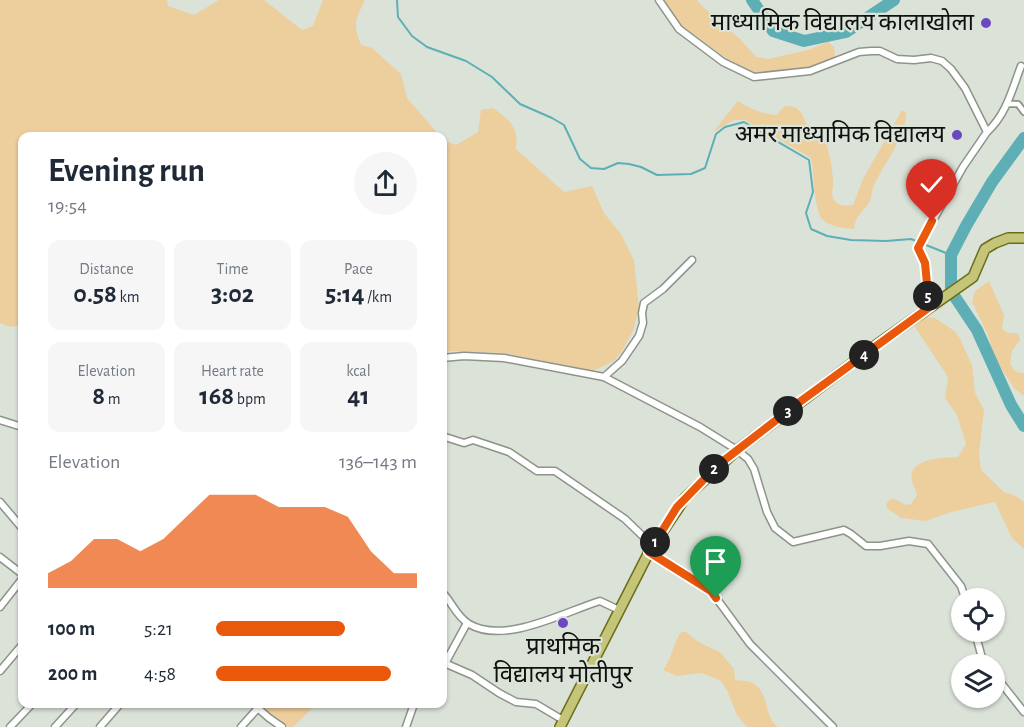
<!DOCTYPE html>
<meta charset="utf-8">
<style>
:root{--surface:#fff;--page:#f6f6f7;--text:#1f2937;--muted:#747a83;--accent:#ea580c}
body{margin:0;font-family:"Alegreya Sans","Noto Sans Devanagari",sans-serif;background:var(--page);color:var(--text);height:100vh;display:flex;flex-direction:column;font-size:22px;white-space:nowrap}
*{box-sizing:border-box;margin:0}
p{font-size:20px;color:var(--muted)}
.icon{flex:none;width:33px;height:33px;fill:none;stroke:currentColor;stroke-width:2;stroke-linecap:round;stroke-linejoin:round}
.map{position:relative;flex:1;overflow:hidden}
.panel{position:absolute;left:18px;top:132px;width:429px;height:576px;display:flex;flex-direction:column;background:var(--surface);border-radius:12px;box-shadow:0 2px 4px #0004}
.panel>*{flex:none}
.buttons{position:absolute;left:951px;top:588px;display:grid;gap:12px}
.buttons a{display:grid;place-items:center;width:54px;height:54px;border-radius:50%;background:var(--surface);box-shadow:0 2px 4px #0004;font-size:30px}
.pin{position:absolute;display:grid;place-items:center;width:51px;height:51px;color:#fff;margin:-62px -26px;border-radius:50% 50% 50% 0;rotate:-45deg;box-shadow:0 0 6px #0007}
.pin .icon{rotate:45deg}
.km{position:absolute;width:30px;height:30px;margin:-15px;border-radius:50%;background:#222;color:#fff;font-size:16px;line-height:30px;text-align:center}
.round{display:grid;place-items:center;flex:none;width:63px;height:63px;border-radius:32px;background:var(--page)}
.head{display:flex;align-items:center;justify-content:space-between;height:102px;padding:0 30px}
h1{font-size:33px;font-weight:700;line-height:45px}
.figures{display:grid;grid-template-columns:repeat(3,1fr);gap:9px;height:102px;padding:6px 30px}
.figures div{display:grid;align-content:center;border-radius:12px;background:var(--page);text-align:center}
.figures b{font-size:26px;font-weight:700}
.figures small{font-size:16px;font-weight:400}
.figures p{font-size:16px}
.chart{height:168px;padding:12px 30px}
.chart p{display:flex;justify-content:space-between}
.chart svg{width:100%;height:108px;margin-top:6px;fill:var(--accent);opacity:.7}
ul{padding:0 30px;list-style:none;font-size:20px}
li{display:grid;grid-template-columns:96px 72px 1fr;align-items:center;height:45px}
li i{height:15px;border-radius:8px;background:var(--accent)}
.map>svg:first-child{display:block}
.green{fill:#edce9d}
.lines{fill:none;stroke-linecap:round;stroke-linejoin:round}
.stream{stroke:#5dafb5;stroke-width:2}
.river{stroke:#5dafb5;stroke-width:12}
.pedestrian-casing{stroke:#8c948b;stroke-width:8}
.minor-casing{stroke:#8c948b;stroke-width:9}
.primary-casing{stroke:#6c6d19;stroke-width:12}
.pedestrian{stroke:#fff;stroke-width:4.5}
.minor{stroke:#fff;stroke-width:6}
.primary{stroke:#c5c579;stroke-width:9}
.route-casing{stroke:#fff;stroke-width:12}
.route{stroke:#ea580c;stroke-width:8}
.poi-dot{fill:#6c47c0;stroke:#dbe3d9;stroke-width:2}
.labels{text-anchor:middle;dominant-baseline:central;stroke-width:4.5;stroke-linejoin:round;paint-order:stroke}
.poi-label{font-size:24px;fill:#0e110e;stroke:#dbe3d9;text-anchor:end}
</style>
<div class="map">
<svg width="1024" height="727" viewBox="0 0 1024 727">
<rect width="100%" height="100%" fill="#dbe3d9"/>
<g class="green">
<path d="M0 0H167L168 6 194 15 219 0H264L302 30 313 26 323 0H365C356 19 352 23 361 45L372 48 401 74 407 98 440 136H22V325L10 327 0 323Z"/>
<path d="M664 0H697L702 6 741 40 756 57 768 59 808 50 828 42 834 47 835 56 833 60 813 66 773 74H754L737 66 680 25Z"/>
<path d="M738 101C751 109 761 114 776 115L785 106C806 106 800 119 812 131 815 135 821 137 825 139 829 153 833 168 833 183 833 189 830 196 835 201 840 207 847 206 853 205L863 179 902 110 906 113C906 136 885 163 875 183 872 188 872 195 870 201 864 213 857 211 854 229 844 228 830 227 822 219 814 210 814 172 811 158L745 120H734L713 132Z"/>
<path d="M493 108C510 120 519 127 516 149L564 192 592 186 604 213 621 234 634 260 639 308 633 331 622 351 614 361 593 371 504 353 443 351V140L456 145 478 132 481 110Z"/>
<path d="M989 281 1004 315 1002 329 1008 333H1018L1020 340 1012 351 1010 364 1016 372 1024 373V396L1014 388 994 357 988 335 972 302 975 291Z"/>
<path d="M925 317 935 318 956 332 961 341 972 365 975 393 984 410 979 454 981 470 1004 492 1016 496 1024 502V549L1012 538 995 502 951 512 926 521 901 518 888 509 886 505 888 501 893 498 906 505 911 504 917 495C916 490 913 486 912 481 907 457 944 458 958 457L966 444 957 415 945 398 948 378 946 374 915 327Z"/>
<path d="M681 632H686L697 641 721 653 734 669 735 680C740 681 745 680 750 682 771 690 762 715 778 727H747L737 715 727 690 721 681 702 673 677 676 663 670C672 658 673 644 681 632Z"/>
<path d="M259 704H317L293 727H288Z"/>
</g>
<g class="lines">
<path class="stream" d="M397 0 398 17 412 36 427 47 466 61 492 77 520 104 552 118 564 125 580 159 591 168 604 169 618 163 629 164 641 167 657 175 691 174 705 168 716 134 725 127 744 122 809 160 813 192 806 213 811 229 827 236 851 240 886 241 911 239 951 255"/>
<g class="river">
<path d="M752 0 773 31 804 41 846 32 894 0"/>
<path d="M1024 138 992 182 966 226 951 255V291L977 330 1011 405 1024 426"/>
</g>
<g class="pedestrian-casing">
<path id="pedestrian" d="M1007 104H1018L1024 112"/>
</g>
<g class="minor-casing">
<g id="minor">
<path d="M659 0 679 29 723 62 754 77 810 71 859 52 871 51H880L897 59 914 60 931 58 942 61 951 69 965 88 987 132 963 167 918 247 925 263 928 294 931 306"/>
<path d="M987 132C1006 115 1012 90 1021 66"/>
<path d="M442 358 464 356 504 358 604 377 700 427 737 450 748 459 754 469 767 512 775 528 793 542 844 530 851 534 866 546H880L909 541 928 544 961 586 965 598"/>
<path d="M604 377 622 361 639 336 643 323 642 313 644 303 663 289 692 260"/>
<path d="M0 420 22 427"/>
<path d="M442 436 464 443 473 440 509 452 537 471H555L625 519 653 546"/>
<path d="M0 502 22 528"/>
<path d="M649 552 711 591 750 644 833 727"/>
<path d="M0 557 22 574"/>
<path d="M442 592C452 602 456 616 469 624 505 645 564 612 600 601L619 610"/>
<path d="M0 607 22 579"/>
<path d="M975 632 982 658 987 664"/>
<path d="M442 662 472 675 499 693 516 702 536 704 563 720"/>
<path d="M442 669 467 623"/>
<path d="M0 671 22 645"/>
<path d="M994 674 1024 712"/>
<path d="M253 704 269 718 282 727"/>
<path d="M10 727 32 704"/>
<path d="M55 727 76 704"/>
<path d="M100 727 120 704"/>
<path d="M241 727 258 708"/>
<path d="M406 727 414 704"/>
</g>
</g>
<g class="primary-casing">
<path id="primary" d="M560 727 649 552 685 498 737 450 875 346 973 277 985 249 995 243 1008 238H1024"/>
</g>
<use href="#pedestrian" class="pedestrian"/>
<use href="#minor" class="minor"/>
<use href="#primary" class="primary"/>
</g>
<g class="lines">
<g class="route-casing">
<path id="route" d="M716 598 711 591 649 552 677 507 718 465 801 401 931 306 928 294 925 263 918 248 932 221"/>
</g>
<use href="#route" class="route"/>
</g>
<g class="poi-dot">
<circle cx="986" cy="23" r="6"/>
<circle cx="957" cy="135" r="6"/>
<circle cx="563" cy="623" r="6"/>
</g>
<g class="labels">
<g class="poi-label">
<text x="974" y="23">माध्यामिक विद्यालय कालाखोला</text>
<text x="945" y="135">अमर माध्यामिक विद्यालय</text>
<text x="563" y="647" text-anchor="middle">प्राथमिक<tspan x="563" dy="28">विद्यालय मोतीपुर</tspan></text>
</g>
</g>
</svg>
<div class="buttons">
<a><svg class="icon" aria-label="locate" viewBox="0 0 24 24"><circle cx="12" cy="12" r="6"/><path d="M12 2v4M12 18v4M2 12h4M18 12h4"/></svg></a>
<a><svg class="icon" aria-label="layers" viewBox="0 0 24 24"><path d="M12 4l9 5-9 5-9-5zM3 14l9 5 9-5"/></svg></a>
</div>
<div class="pin" style="left:716px;top:598px;background:#1e9e55"><svg class="icon" aria-label="arrive" viewBox="0 0 24 24"><path d="M6 21V4h12l-3 4 3 4H6"/></svg></div>
<div class="pin" style="left:932px;top:221px;background:#d93025"><svg class="icon" aria-label="check" viewBox="0 0 24 24"><path d="M5 12l5 5 9-10"/></svg></div>
<b class="km" style="left:655px;top:542px">1</b>
<b class="km" style="left:714px;top:469px">2</b>
<b class="km" style="left:788px;top:411px">3</b>
<b class="km" style="left:864px;top:355px">4</b>
<b class="km" style="left:928px;top:296px">5</b>
<section class="panel">
<div class="head"><div><h1>Evening run</h1><p>19:54</p></div><a class="round"><svg class="icon" aria-label="share" viewBox="0 0 24 24"><path d="M12 15V3M7 8l5-5 5 5M5 13v7h14v-7"/></svg></a></div>
<div class="figures">
<div><p>Distance</p><b>0.58<small> km</small></b></div>
<div><p>Time</p><b>3:02</b></div>
<div><p>Pace</p><b>5:14<small> /km</small></b></div>
</div>
<div class="figures">
<div><p>Elevation</p><b>8<small> m</small></b></div>
<div><p>Heart rate</p><b>168<small> bpm</small></b></div>
<div><p>kcal</p><b>41</b></div>
</div>
<div class="chart"><p><span>Elevation</span>136–143 m</p>
<svg viewBox="0 0 160 44" preserveAspectRatio="none"><path d="M0 44V38L10 33L20 24L30 24L40 29L50 24L60 15L70 6L80 6L90 6L100 11L110 11L120 11L130 15L140 29L150 38L160 38V44z"/></svg>
</div>
<ul>
<li><b>100 m</b>5:21<i style="width:64%"></i></li>
<li><b>200 m</b>4:58<i style="width:87%"></i></li>
</ul>
</section>
</div>
